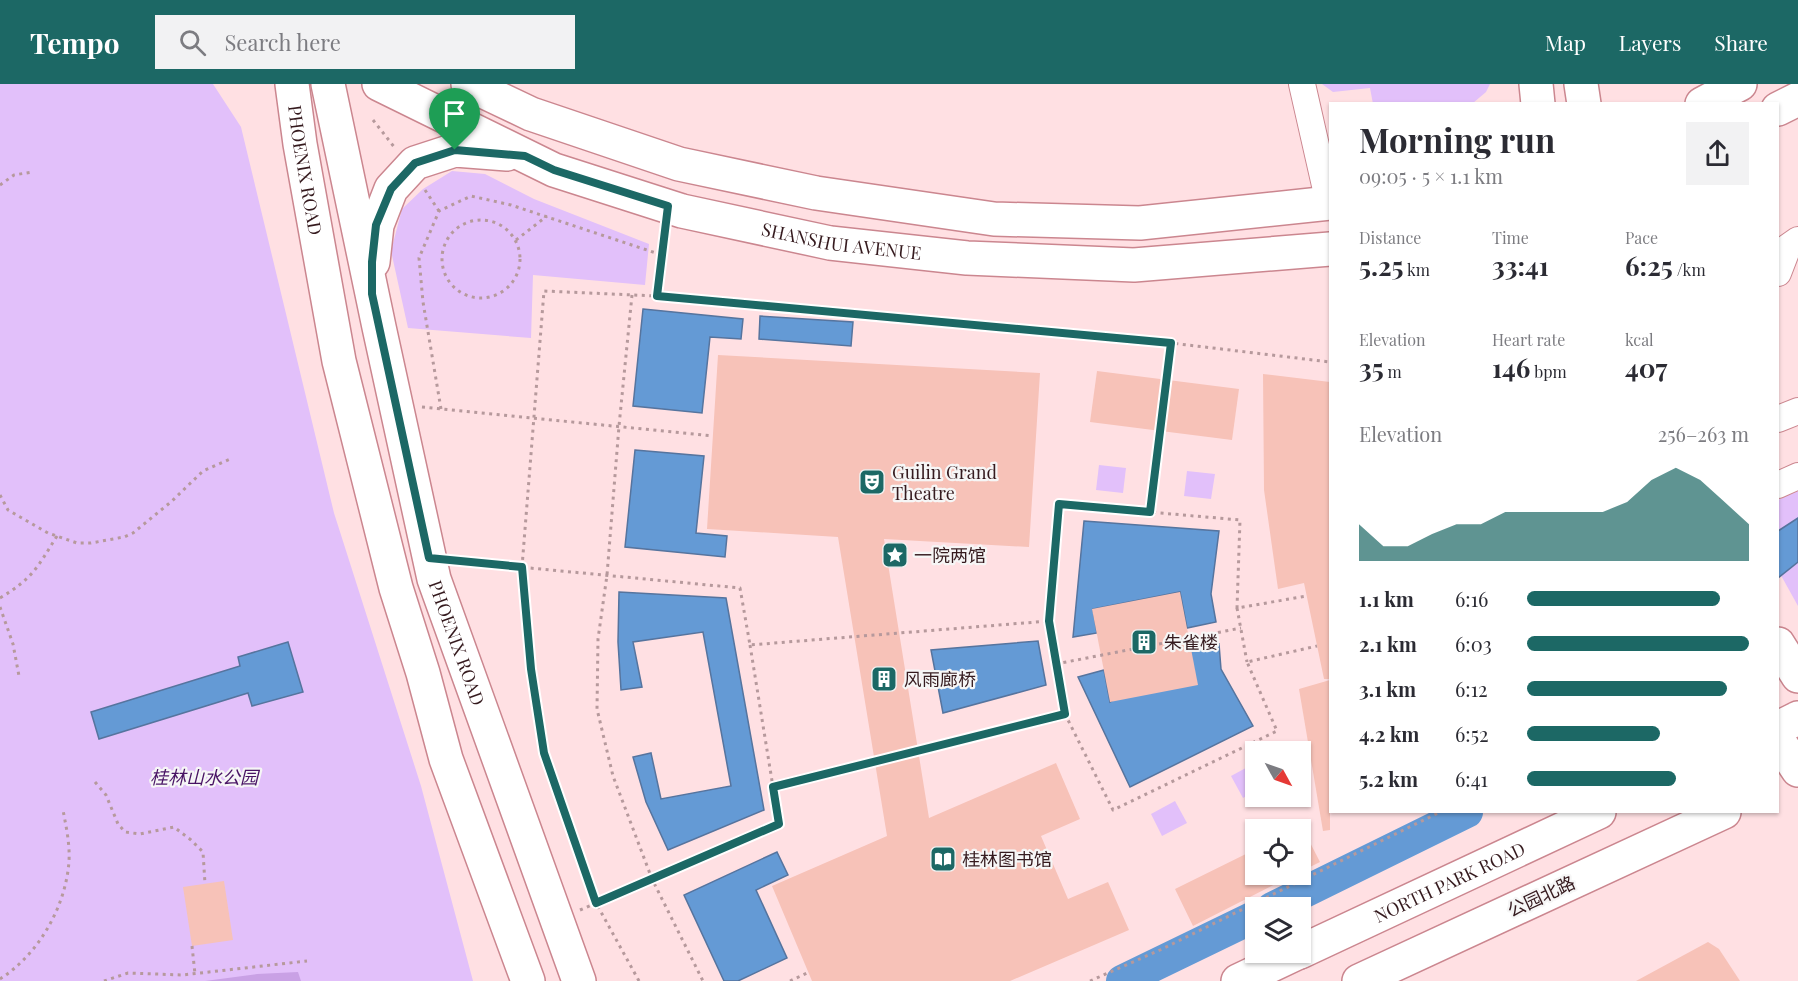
<!DOCTYPE html>
<meta charset="utf-8">
<style>
:root{--surface:#fff;--page:#f2f2f3;--text:#2b2b33;--muted:#7c7c81;--accent:#1c6865}
body{margin:0;font-family:"Playfair Display","Noto Sans SC",serif;background:var(--page);color:var(--text);height:100vh;display:flex;flex-direction:column;font-size:22px;white-space:nowrap}
*{box-sizing:border-box;margin:0}
p{font-size:20px;color:var(--muted)}
.icon{flex:none;width:33px;height:33px;fill:none;stroke:currentColor;stroke-width:2;stroke-linecap:round;stroke-linejoin:round}
.map{position:relative;flex:1;overflow:hidden}
.side{position:absolute;left:1329px;top:18px;width:450px;height:711px;display:flex;flex-direction:column;background:var(--surface);border-radius:0px;box-shadow:0 2px 4px #0004}
.side>*{flex:none}
.needle{width:39px;rotate:130deg}
.buttons{position:absolute;left:1245px;top:657px;display:grid;gap:12px}
.buttons a{display:grid;place-items:center;width:66px;height:66px;border-radius:0px;background:var(--surface);box-shadow:0 2px 4px #0004;font-size:30px}
.pin{position:absolute;display:grid;place-items:center;width:51px;height:51px;color:#fff;margin:-62px -26px;border-radius:50% 50% 50% 0;rotate:-45deg;box-shadow:0 0 6px #0007}
.pin .icon{rotate:45deg}
.round{display:grid;place-items:center;flex:none;width:63px;height:63px;border-radius:0px;background:var(--page)}
.summary{display:flex;align-items:center;justify-content:space-between;height:102px;padding:0 30px}
h1{font-size:33px;font-weight:700;line-height:45px}
.figures{display:grid;grid-template-columns:repeat(3,1fr);gap:9px;height:102px;padding:6px 30px}
.figures div{display:grid;align-content:center}
.figures b{font-size:26px;font-weight:700}
.figures small{font-size:16px;font-weight:400}
.figures p{font-size:16px}
.chart{height:168px;padding:12px 30px}
.chart p{display:flex;justify-content:space-between}
.chart svg{width:100%;height:108px;margin-top:6px;fill:var(--accent);opacity:.7}
ul{padding:0 30px;list-style:none;font-size:20px}
li{display:grid;grid-template-columns:96px 72px 1fr;align-items:center;height:45px}
li i{height:15px;border-radius:8px;background:var(--accent)}
header{display:flex;align-items:center;gap:36px;box-sizing:border-box;height:84px;padding:0 30px;background:var(--accent);color:#fff}
header strong{font-size:28px}
nav{display:flex;gap:33px;margin-inline-start:auto;font-size:21px}
.search{width:420px;height:54px;background:var(--page);display:flex;align-items:center;gap:15px;box-sizing:border-box;padding:0 21px;border-radius:0px;color:var(--muted);font-size:22px}
.map>svg:first-child{display:block}
.green{fill:#e2c0fa}
.forest{fill:#c9a1e5}
.water{fill:#649ad5;stroke:#56749e;stroke-width:1.5}
.lines{fill:none;stroke-linecap:round;stroke-linejoin:round}
.river{stroke:#649ad5;stroke-width:32}
.building{fill:#f7c2b8}
.minor-casing{stroke:#cb868f;stroke-width:28}
.major-casing{stroke:#cb868f;stroke-width:36}
.path{stroke:#b6999c;stroke-width:3;stroke-dasharray:3 4.5;stroke-linecap:butt}
.minor{stroke:#fff;stroke-width:26}
.major{stroke:#fff;stroke-width:33}
.route-casing{stroke:#fff;stroke-width:12}
.route{stroke:#1c6865;stroke-width:8}
.labels{text-anchor:middle;dominant-baseline:central;stroke-width:4.5;stroke-linejoin:round;paint-order:stroke}
.street-label{font-size:18px;fill:#351a1e;stroke:#f6f6f6}
.poi-label{font-size:18px;fill:#351a1e;stroke:#f6f6f6;text-anchor:start}
.park-label{font-size:18px;font-style:italic;fill:#481364;stroke:#f6f6f6}
</style>
<header>
<strong>Tempo</strong>
<div class="search"><svg class="icon" aria-label="search" viewBox="0 0 24 24"><circle cx="10" cy="10" r="6"/><path d="M15 15l6 6"/></svg>Search here</div>
<nav><a>Map</a><a>Layers</a><a>Share</a></nav>
</header>
<div class="map">
<svg width="1798" height="897" viewBox="0 0 1798 897">
<rect width="100%" height="100%" fill="#ffe0e3"/>
<g class="green">
<path d="M0 0H213L241 43 334 429 421 702 473 897H0Z"/>
<path d="M1322 0H1490L1486 8 1473 19 1373 20 1370 4 1333 8Z"/>
<path d="M452 87 485 90 534 115 649 160 645 201 533 191 531 254 408 244 391 167 402 125 423 105Z"/>
<path d="M1099 381 1126 384 1123 409 1096 406Z"/>
<path d="M1187 387 1215 390 1211 415 1184 412Z"/>
<path d="M1798 407V522L1778 486V416Z"/>
<path d="M1255 679V707L1243 714 1231 692Z"/>
<path d="M1175 717 1187 739 1162 752 1151 730Z"/>
</g>
<path class="forest" d="M298 888 301 897H205L257 890Z"/>
<g class="water">
<path d="M643 225 743 235 741 255 710 253 702 329 633 322Z"/>
<path d="M760 232 853 238 851 262 759 255Z"/>
<path d="M635 366 704 372 696 449 727 452 725 473 625 463Z"/>
<path d="M1798 434V478L1778 494V447Z"/>
<path d="M1084 437 1219 447 1211 510 1216 538 1187 544 1180 508 1093 525 1097 549 1073 553Z"/>
<path d="M619 508 726 514 764 726 668 766 646 718 633 673 651 669 661 715 731 702 703 548 633 558 642 603 621 606 618 558Z"/>
<path d="M1038 557 1046 601 943 629 931 566Z"/>
<path d="M288 558 303 608 252 622 248 609 99 655 91 628 240 582 238 573Z"/>
<path d="M1219 560 1221 585 1253 642 1130 703 1078 593 1104 586 1110 618 1191 567Z"/>
<path d="M777 768 788 791 756 806 787 874 738 897H724L684 811Z"/>
</g>
<g class="lines">
<g class="river">
<path d="M1272 824 1467 728"/>
<path d="M1122 897 1256 832"/>
</g>
</g>
<g class="building">
<path d="M718 271 1040 289 1029 463 884 455 929 734 1056 679 1080 735 1041 752 1068 815 1108 798 1129 846 1010 897H812L772 802 887 752 838 453 707 445Z"/>
<path d="M1097 287 1239 305 1232 356 1090 338Z"/>
<path d="M1263 290 1330 298V595H1324L1304 499 1278 505 1264 406Z"/>
<path d="M1180 508 1198 601 1110 618 1092 525Z"/>
<path d="M1330 596V746L1323 747 1299 605Z"/>
<path d="M1300 739 1320 778 1300 788Z"/>
<path d="M1256 765V790H1295L1193 842 1175 805Z"/>
<path d="M224 797 233 856 192 862 183 803Z"/>
<path d="M1708 858 1719 865 1740 897H1636Z"/>
</g>
<g class="lines">
<g class="minor-casing">
<g id="minor">
<path d="M1302 0 1329 119"/>
<path d="M1778 189 1788 163 1798 156"/>
<path d="M1778 335 1798 327"/>
<path d="M1778 401 1798 392"/>
</g>
</g>
<g class="major-casing">
<g id="major">
<path id="s1" d="M292 0 300 60 339 277 396 504 423 589 446 675 528 897"/>
<path id="s2" d="M328 0 379 243 434 495 579 897"/>
<path id="s3" d="M379 0 554 86 682 127 830 159 967 174 1134 181 1330 165"/>
<path d="M468 0 531 30 679 80 816 109 994 135 1140 139 1330 119"/>
<path d="M1536 0 1538 20"/>
<path d="M1581 0 1584 20"/>
<path d="M1702 20 1740 0"/>
<path d="M1778 25 1798 15"/>
<path d="M373 178 377 141 391 105 415 79 455 66 507 70"/>
<path d="M1778 560 1798 592"/>
<path d="M1778 644 1798 634"/>
<path d="M1778 656 1798 686"/>
<path id="s4" d="M1300 868 1599 728"/>
<path d="M1238 897 1299 868"/>
<path d="M1359 897 1724 728"/>
</g>
</g>
<g class="path">
<path d="M373 36 395 64"/>
<path d="M0 101 14 91 32 88"/>
<path d="M425 106 439 127"/>
<circle cx="481" cy="175" r="39"/>
<path d="M665 148 657 212 1171 259 1330 278"/>
<path d="M516 156 547 132"/>
<path d="M632 211 619 342 607 491 598 555 597 625 613 692 652 795 703 897"/>
<path d="M422 323 713 352"/>
<path d="M441 325 423 218 419 174 439 127 471 112 511 121 662 171"/>
<path d="M0 411 8 426 48 449 77 459H91L124 453 133 449 172 417 203 387 230 375"/>
<path d="M1151 428 1171 259"/>
<path d="M456 477 740 504 750 561 1049 537 1059 420 1240 436 1237 524 1307 512"/>
<path d="M0 514C33 494 37 484 57 452"/>
<path d="M0 523 13 560 19 592"/>
<path d="M1237 524 1247 578"/>
<path d="M1049 537 1065 630"/>
<path d="M750 561 773 703"/>
<path d="M1056 580 1241 544"/>
<path d="M95 698 106 711 118 740 125 748 140 750 174 743 191 756 203 768 205 800"/>
<path d="M580 826 779 740 773 703 1065 630 1113 726 1277 647 1247 578 1317 562"/>
<path d="M192 862 195 890"/>
<path d="M0 895C39 870 66 822 69 777 70 760 66 742 63 726"/>
<path d="M104 897 128 889 182 891 307 877"/>
<path d="M639 897 596 819 544 670 531 585 522 483 544 207 657 212"/>
<path d="M790 897 809 888"/>
<path d="M1090 897 1160 866 1440 728"/>
</g>
<use href="#minor" class="minor"/>
<use href="#major" class="major"/>
</g>
<g class="lines">
<g class="route-casing">
<path id="route" d="M455 66 525 72 554 86 668 122 657 212 1171 259 1150 428 1059 420 1049 537 1065 630 773 703 779 740 596 819 544 669 531 585 522 483 429 474 372 210V178L376 141 391 105 415 79Z"/>
</g>
<use href="#route" class="route"/>
</g>
<defs>
<g id="theatre-square" transform="scale(1.35)"><rect x="-9" y="-9" width="18" height="18" rx="4" fill="#1c6865" stroke="#f6f6f6"/><path d="M-5-5.5Q0-4 5-5.5V0Q5 5 0 6Q-5 5-5 0ZM-3.3-2.5H-1v1.5H-3.3ZM1-2.5H3.3v1.5H1ZM-2.8 1Q0 5.5 2.8 1Z" fill="#fff"/></g>
<g id="sight-square" transform="scale(1.35)"><rect x="-9" y="-9" width="18" height="18" rx="4" fill="#1c6865" stroke="#f6f6f6"/><path d="M0-6L1.8-2.2L6-1.7L2.9 1.2L3.7 5.4L0 3.3L-3.7 5.4L-2.9 1.2L-6-1.7L-1.8-2.2Z" fill="#fff"/></g>
<g id="building-square" transform="scale(1.35)"><rect x="-9" y="-9" width="18" height="18" rx="4" fill="#1c6865" stroke="#f6f6f6"/><path d="M-4-6H4V6H1V3H-1V6H-4ZM-2.5-4.3h1.7v1.8h-1.7ZM.8-4.3h1.7v1.8H.8ZM-2.5-1h1.7V.8h-1.7ZM.8-1h1.7V.8H.8Z" fill="#fff"/></g>
<g id="library-square" transform="scale(1.35)"><rect x="-9" y="-9" width="18" height="18" rx="4" fill="#1c6865" stroke="#f6f6f6"/><path d="M-6-4Q-3-5.5-.7-3.5V5Q-3 3-6 4ZM6-4Q3-5.5 .7-3.5V5Q3 3 6 4Z" fill="#fff"/></g>
</defs>
<g fill-rule="evenodd">
<use href="#theatre-square" x="872" y="398"/>
<use href="#sight-square" x="895" y="471"/>
<use href="#building-square" x="1144" y="558"/>
<use href="#building-square" x="884" y="595"/>
<use href="#library-square" x="943" y="775"/>
</g>
<g class="labels">
<g class="street-label">
<text stroke="none"><textPath href="#s1" startOffset="87">PHOENIX ROAD</textPath></text>
<text stroke="none"><textPath href="#s3" startOffset="492">SHANSHUI AVENUE</textPath></text>
<text stroke="none"><textPath href="#s2" startOffset="574">PHOENIX ROAD</textPath></text>
<text stroke="none"><textPath href="#s4" startOffset="165">NORTH PARK ROAD</textPath></text>
<text transform="translate(1541 812) rotate(-25)">公园北路</text>
</g>
<g class="poi-label">
<text x="892" y="388">Guilin Grand<tspan x="892" dy="21">Theatre</tspan></text>
<text x="914" y="471">一院两馆</text>
<text x="1164" y="558">朱雀楼</text>
<text x="904" y="595">风雨廊桥</text>
<text x="962" y="775">桂林图书馆</text>
</g>
<g class="park-label">
<text x="204" y="693">桂林山水公园</text>
</g>
</g>
</svg>
<div class="buttons">
<a><svg class="needle" viewBox="-14 -14 28 28"><path d="M0-13l5 13h-10z" fill="#e53935"/><path d="M0 13l5-13h-10z" fill="#7c7c81"/></svg></a>
<a><svg class="icon" aria-label="locate" viewBox="0 0 24 24"><circle cx="12" cy="12" r="6"/><path d="M12 2v4M12 18v4M2 12h4M18 12h4"/></svg></a>
<a><svg class="icon" aria-label="layers" viewBox="0 0 24 24"><path d="M12 4l9 5-9 5-9-5zM3 14l9 5 9-5"/></svg></a>
</div>
<div class="pin" style="left:455px;top:66px;background:#1e9e55"><svg class="icon" aria-label="arrive" viewBox="0 0 24 24"><path d="M6 21V4h12l-3 4 3 4H6"/></svg></div>
<section class="side">
<div class="summary"><div><h1>Morning run</h1><p>09:05 · 5 × 1.1 km</p></div><a class="round"><svg class="icon" aria-label="share" viewBox="0 0 24 24"><path d="M12 15V3M7 8l5-5 5 5M5 13v7h14v-7"/></svg></a></div>
<div class="figures">
<div><p>Distance</p><b>5.25<small> km</small></b></div>
<div><p>Time</p><b>33:41</b></div>
<div><p>Pace</p><b>6:25<small> /km</small></b></div>
</div>
<div class="figures">
<div><p>Elevation</p><b>35<small> m</small></b></div>
<div><p>Heart rate</p><b>146<small> bpm</small></b></div>
<div><p>kcal</p><b>407</b></div>
</div>
<div class="chart"><p><span>Elevation</span>256–263 m</p>
<svg viewBox="0 0 160 44" preserveAspectRatio="none"><path d="M0 44V29L10 38L20 38L30 33L40 29L50 29L60 24L70 24L80 24L90 24L100 24L110 20L120 11L130 6L140 11L150 20L160 29V44z"/></svg>
</div>
<ul>
<li><b>1.1 km</b>6:16<i style="width:87%"></i></li>
<li><b>2.1 km</b>6:03<i style="width:100%"></i></li>
<li><b>3.1 km</b>6:12<i style="width:90%"></i></li>
<li><b>4.2 km</b>6:52<i style="width:60%"></i></li>
<li><b>5.2 km</b>6:41<i style="width:67%"></i></li>
</ul>
</section>
</div>
